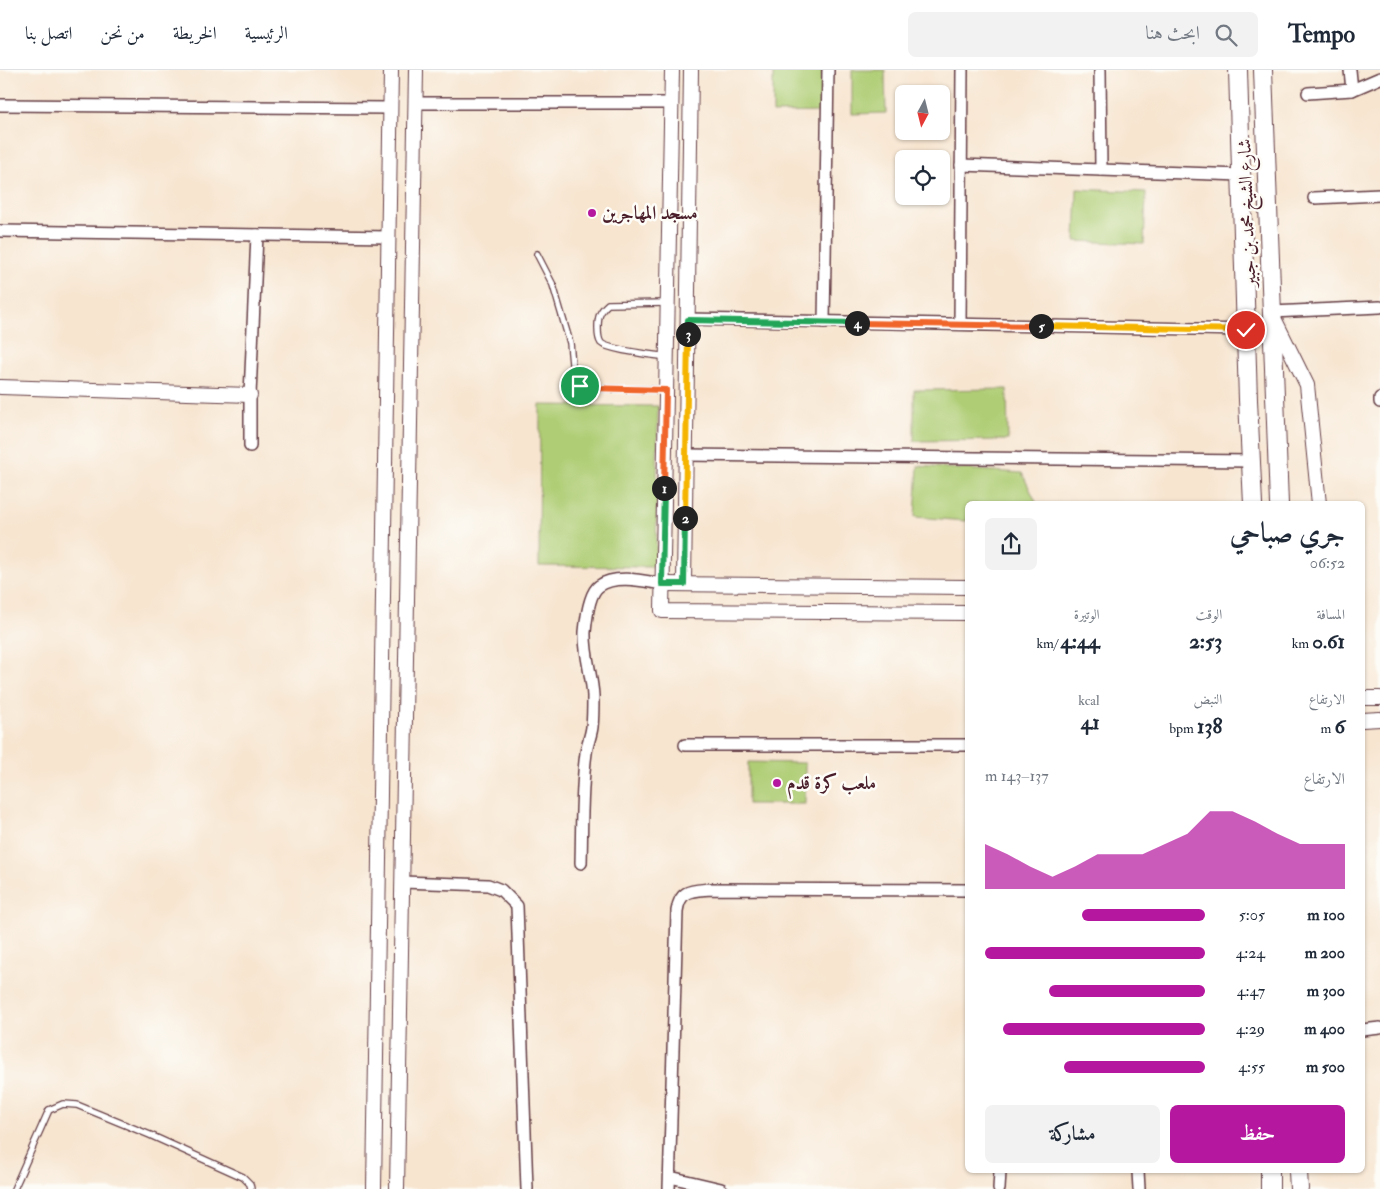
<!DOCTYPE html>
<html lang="ar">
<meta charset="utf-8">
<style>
:root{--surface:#fff;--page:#f2f2f3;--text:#1f2937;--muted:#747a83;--line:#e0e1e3;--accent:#b5179e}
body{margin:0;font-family:"IM FELL Double Pica",Amiri,serif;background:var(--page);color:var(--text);direction:rtl;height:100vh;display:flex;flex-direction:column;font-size:19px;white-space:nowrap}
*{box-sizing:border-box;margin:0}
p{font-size:16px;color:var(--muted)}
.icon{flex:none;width:28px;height:28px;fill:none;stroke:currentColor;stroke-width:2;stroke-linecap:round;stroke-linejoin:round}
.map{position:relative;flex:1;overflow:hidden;direction:ltr}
.details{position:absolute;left:965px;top:431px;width:400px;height:672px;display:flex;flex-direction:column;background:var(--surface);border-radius:8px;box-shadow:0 1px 4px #0004;direction:rtl}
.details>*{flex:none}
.needle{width:32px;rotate:187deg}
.buttons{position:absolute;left:895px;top:15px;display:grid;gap:10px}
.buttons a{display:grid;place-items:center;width:55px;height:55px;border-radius:8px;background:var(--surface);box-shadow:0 1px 4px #0004;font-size:25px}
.pin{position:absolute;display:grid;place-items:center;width:42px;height:42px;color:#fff;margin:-21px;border:2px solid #fff;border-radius:50%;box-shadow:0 1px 5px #0007}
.km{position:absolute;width:25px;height:25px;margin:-12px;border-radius:50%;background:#222;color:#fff;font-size:14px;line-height:25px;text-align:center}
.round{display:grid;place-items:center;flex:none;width:52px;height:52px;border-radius:8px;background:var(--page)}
.summary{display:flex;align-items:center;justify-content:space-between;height:85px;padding:0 20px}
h1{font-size:28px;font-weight:700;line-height:38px}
.metrics{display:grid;grid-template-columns:repeat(3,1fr);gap:8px;height:85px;padding:5px 20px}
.metrics div{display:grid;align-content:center}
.metrics b{font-size:21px;font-weight:700}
.metrics small{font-size:14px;font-weight:400}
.metrics p{font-size:14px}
.chart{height:140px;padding:10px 20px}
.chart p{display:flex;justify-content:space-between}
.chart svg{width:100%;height:90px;margin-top:5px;fill:var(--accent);opacity:.7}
.action{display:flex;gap:10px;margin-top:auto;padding:10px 20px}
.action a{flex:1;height:58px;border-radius:8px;background:var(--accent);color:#fff;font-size:20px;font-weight:700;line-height:58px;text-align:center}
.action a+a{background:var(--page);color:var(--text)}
ul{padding:0 20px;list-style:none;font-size:16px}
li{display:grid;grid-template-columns:80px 60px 1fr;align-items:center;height:38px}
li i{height:12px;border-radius:6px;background:var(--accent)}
header{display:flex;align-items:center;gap:30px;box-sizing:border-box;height:70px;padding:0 25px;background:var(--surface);border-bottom:1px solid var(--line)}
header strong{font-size:24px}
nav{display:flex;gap:28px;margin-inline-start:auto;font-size:18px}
.search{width:350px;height:45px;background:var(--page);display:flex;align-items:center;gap:12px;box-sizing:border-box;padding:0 18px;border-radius:8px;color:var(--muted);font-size:19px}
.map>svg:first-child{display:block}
.green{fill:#afcd75;stroke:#7c7650}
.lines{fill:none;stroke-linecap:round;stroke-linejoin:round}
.service-casing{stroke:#643d44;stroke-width:8}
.minor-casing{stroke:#643d44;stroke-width:14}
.tertiary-casing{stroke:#643d44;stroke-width:16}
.primary-casing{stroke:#643d44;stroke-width:20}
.service{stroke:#fff;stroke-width:5.5}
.minor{stroke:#fff;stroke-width:11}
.tertiary{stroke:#fff;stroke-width:14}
.primary{stroke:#fff;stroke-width:18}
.split-1-casing{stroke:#fff;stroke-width:10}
.split-2-casing{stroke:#fff;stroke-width:10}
.split-3-casing{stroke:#fff;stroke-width:10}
.split-4-casing{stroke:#fff;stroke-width:10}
.split-5-casing{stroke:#fff;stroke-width:10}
.split-6-casing{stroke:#fff;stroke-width:10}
.split-1{stroke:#f0652b;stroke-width:6}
.split-2{stroke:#22a559;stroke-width:6}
.split-3{stroke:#f5b400;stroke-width:6}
.split-4{stroke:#22a559;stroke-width:6}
.split-5{stroke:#f0652b;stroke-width:6}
.split-6{stroke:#f5b400;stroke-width:6}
.poi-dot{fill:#b5179e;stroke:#fdfcf7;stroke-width:2}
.labels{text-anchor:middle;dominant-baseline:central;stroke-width:5;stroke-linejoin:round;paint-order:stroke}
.poi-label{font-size:19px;font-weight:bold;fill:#4a1f2b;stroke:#fdfcf7;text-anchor:start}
.street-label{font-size:19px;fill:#4a1f2b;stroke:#fdfcf7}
</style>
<header>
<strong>Tempo</strong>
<div class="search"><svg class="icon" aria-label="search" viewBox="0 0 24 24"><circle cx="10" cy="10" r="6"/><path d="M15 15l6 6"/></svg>ابحث هنا</div>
<nav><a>الرئيسية</a><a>الخريطة</a><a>من نحن</a><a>اتصل بنا</a></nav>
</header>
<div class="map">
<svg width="1380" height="1119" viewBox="0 0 1380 1119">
<rect width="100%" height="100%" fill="#fdfcf7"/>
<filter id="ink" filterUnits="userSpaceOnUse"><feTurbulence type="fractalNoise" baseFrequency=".02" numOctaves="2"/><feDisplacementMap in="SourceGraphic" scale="10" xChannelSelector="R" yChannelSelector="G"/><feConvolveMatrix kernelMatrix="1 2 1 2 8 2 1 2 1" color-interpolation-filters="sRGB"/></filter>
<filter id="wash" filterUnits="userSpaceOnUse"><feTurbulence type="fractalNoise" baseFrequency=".0096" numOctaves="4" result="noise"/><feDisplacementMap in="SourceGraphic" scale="20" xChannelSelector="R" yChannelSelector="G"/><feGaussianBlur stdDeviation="1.12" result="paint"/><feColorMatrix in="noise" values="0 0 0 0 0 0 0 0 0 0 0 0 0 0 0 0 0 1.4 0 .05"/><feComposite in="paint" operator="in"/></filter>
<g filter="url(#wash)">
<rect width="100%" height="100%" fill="#f7e5d0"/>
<g class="green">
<path d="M773 0H822L823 42 773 43Z"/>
<path d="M852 0H885L886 43 852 44Z"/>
<path d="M1077 119 1146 122 1144 174 1075 171Z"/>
<path d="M1007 319 1008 370 914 371V320Z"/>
<path d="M540 335 658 336 656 497 539 496Z"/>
<path d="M918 396 1022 403 1037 434H968L967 451 915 447Z"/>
<path d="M748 692 805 693V734H748Z"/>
</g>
</g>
<g filter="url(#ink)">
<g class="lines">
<g class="service-casing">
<g id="service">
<path d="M537 184 553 215 570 273 573 304 576 311 580 316 587 318 666 320"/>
<path d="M666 287C655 285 608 280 601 273 598 269 598 263 598 258 598 247 599 242 608 234L668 233"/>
<path d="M14 1119 49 1040 63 1034 77 1035 150 1065 243 1107 250 1114 251 1119"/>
</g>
</g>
<g class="minor-casing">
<g id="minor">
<path d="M1100 0 1101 100"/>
<path d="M1350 0 1352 20"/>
<path d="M1308 23 1352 20 1380 8"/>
<path d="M415 33H671"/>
<path d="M0 35 391 38"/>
<path d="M961 95 1241 105"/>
<path d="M1314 128 1380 125"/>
<path d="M0 161 389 167"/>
<path d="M1272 242 1380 237"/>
<path d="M688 249 1246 260"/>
<path d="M824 252 828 0"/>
<path d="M960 254 962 0"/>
<path d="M1380 328V332"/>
<path d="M250 376V325L257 165"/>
<path d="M686 385 1251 391"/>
<path d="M685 675H968"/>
<path d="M581 793C582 756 581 719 586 683 587 674 591 666 592 657 593 647 593 636 593 626 592 605 584 584 585 562 586 551 589 523 599 516 615 504 644 511 662 514"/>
<path d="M402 812 488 815 501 820 517 836 527 1119"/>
<path d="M1362 960 1380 958"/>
<path d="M1138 1101 1139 1119"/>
<path d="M670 1107 721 1119"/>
<path d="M669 1119 677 841C680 819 692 821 711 819L968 820"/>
<path d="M999 1119 1000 1101"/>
</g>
</g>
<g class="tertiary-casing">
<g id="tertiary">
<path d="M672 0 662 541 968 543"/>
<path d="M1273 246 1307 315 1319 434"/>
<path d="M0 317 250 325"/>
<path d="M684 513 691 0"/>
<path d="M662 514 968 517"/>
<path d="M1362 628H1380"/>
<path d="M1362 650 1380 649"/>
<path d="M374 1119 391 0"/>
<path d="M397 1119 416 0"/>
</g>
</g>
<g class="primary-casing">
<g id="primary">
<path d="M1238 0 1248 330 1253 434"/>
<path d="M1263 0 1279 434"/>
<path d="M1270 1101V1119"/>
<path d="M1298 1101 1299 1119"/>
</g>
</g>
<use href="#service" class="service"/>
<use href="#minor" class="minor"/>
<use href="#tertiary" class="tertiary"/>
<use href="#primary" class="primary"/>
</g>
</g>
<g class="lines" filter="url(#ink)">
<g class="split-1-casing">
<path id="split-1" d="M580 316 587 318 666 320 664 418"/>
</g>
<g class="split-2-casing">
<path id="split-2" d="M664 418 662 514H684L685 448"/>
</g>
<g class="split-3-casing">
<path id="split-3" d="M685 448 688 264"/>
</g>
<g class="split-4-casing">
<path id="split-4" d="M688 264V250L857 253"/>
</g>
<g class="split-5-casing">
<path id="split-5" d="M857 253 1041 256"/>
</g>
<g class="split-6-casing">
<path id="split-6" d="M1041 256 1246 260"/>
</g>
<use href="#split-1" class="split-1"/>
<use href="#split-2" class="split-2"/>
<use href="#split-3" class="split-3"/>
<use href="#split-4" class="split-4"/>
<use href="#split-5" class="split-5"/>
<use href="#split-6" class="split-6"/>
</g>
<g class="poi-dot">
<circle cx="592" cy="143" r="5"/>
<circle cx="777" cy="713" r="5"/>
</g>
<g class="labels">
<g class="poi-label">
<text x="602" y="143">مسجد المهاجرين</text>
<text x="787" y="713">ملعب كرة قدم</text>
</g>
<g class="street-label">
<text transform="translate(1247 143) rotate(-92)">شارع الشيخ محمد بن جبير</text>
</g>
</g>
</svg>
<div class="buttons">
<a><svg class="needle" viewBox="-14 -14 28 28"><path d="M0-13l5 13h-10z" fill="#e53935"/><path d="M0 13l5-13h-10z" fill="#747a83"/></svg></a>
<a><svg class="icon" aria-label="locate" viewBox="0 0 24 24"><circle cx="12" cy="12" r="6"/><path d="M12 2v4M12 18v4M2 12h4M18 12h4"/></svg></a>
</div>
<div class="pin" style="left:580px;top:316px;background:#1e9e55"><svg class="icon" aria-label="arrive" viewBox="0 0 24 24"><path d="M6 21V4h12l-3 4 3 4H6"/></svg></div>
<div class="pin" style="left:1246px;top:260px;background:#d93025"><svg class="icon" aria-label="check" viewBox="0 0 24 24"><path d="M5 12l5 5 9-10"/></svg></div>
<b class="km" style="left:664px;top:418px">1</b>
<b class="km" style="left:685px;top:448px">2</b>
<b class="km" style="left:688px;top:264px">3</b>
<b class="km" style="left:857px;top:253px">4</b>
<b class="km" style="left:1041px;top:256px">5</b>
<section class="details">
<div class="summary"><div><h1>جري صباحي</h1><p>06:52</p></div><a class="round"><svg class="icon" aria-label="share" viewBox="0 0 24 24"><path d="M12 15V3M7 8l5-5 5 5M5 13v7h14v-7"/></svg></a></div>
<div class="metrics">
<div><p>المسافة</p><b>0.61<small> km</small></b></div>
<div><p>الوقت</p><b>2:53</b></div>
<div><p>الوتيرة</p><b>4:44<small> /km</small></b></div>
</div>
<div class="metrics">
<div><p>الارتفاع</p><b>6<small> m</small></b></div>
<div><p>النبض</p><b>138<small> bpm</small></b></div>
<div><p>kcal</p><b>41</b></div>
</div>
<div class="chart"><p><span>الارتفاع</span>137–143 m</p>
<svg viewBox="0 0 160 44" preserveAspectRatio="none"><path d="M0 44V22L10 27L20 33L30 38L40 33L50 27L60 27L70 27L80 22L90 17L100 6L110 6L120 11L130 17L140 22L150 22L160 22V44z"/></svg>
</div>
<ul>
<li><b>100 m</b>5:05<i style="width:56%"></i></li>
<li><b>200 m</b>4:24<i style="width:100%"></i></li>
<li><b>300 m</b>4:47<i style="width:71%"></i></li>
<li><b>400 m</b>4:29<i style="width:92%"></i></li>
<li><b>500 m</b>4:55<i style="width:64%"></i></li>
</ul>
<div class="action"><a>حفظ</a><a>مشاركة</a></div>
</section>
</div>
